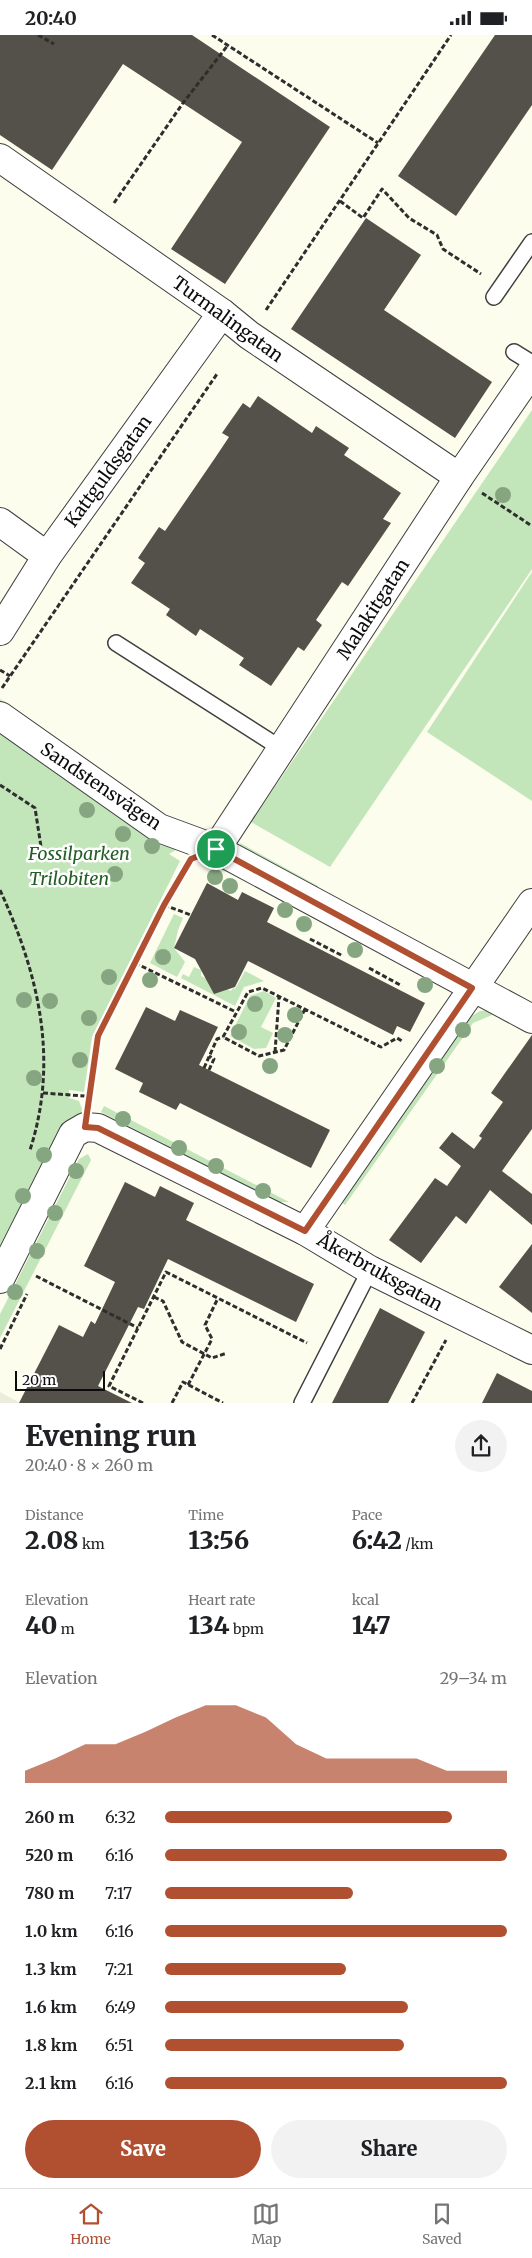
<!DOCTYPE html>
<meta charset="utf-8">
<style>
:root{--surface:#fff;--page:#f2f2f2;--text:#202124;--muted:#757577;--line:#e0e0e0;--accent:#b05031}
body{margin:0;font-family:Merriweather,serif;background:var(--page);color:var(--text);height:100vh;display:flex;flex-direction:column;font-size:19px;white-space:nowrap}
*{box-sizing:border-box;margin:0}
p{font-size:16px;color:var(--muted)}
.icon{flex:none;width:28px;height:28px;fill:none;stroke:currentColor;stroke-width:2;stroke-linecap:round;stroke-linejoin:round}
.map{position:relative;height:1368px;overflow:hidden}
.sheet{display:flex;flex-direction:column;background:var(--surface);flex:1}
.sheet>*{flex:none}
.scale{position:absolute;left:15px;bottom:12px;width:90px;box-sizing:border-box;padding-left:5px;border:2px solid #0c0c0c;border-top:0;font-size:14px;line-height:18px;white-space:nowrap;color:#0c0c0c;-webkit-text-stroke:4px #fff;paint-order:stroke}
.pin{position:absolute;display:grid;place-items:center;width:42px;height:42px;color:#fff;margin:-21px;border:2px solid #fff;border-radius:50%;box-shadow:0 1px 5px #0007}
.round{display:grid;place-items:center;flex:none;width:52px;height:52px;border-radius:26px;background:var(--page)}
.head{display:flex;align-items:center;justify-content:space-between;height:85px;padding:0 25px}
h1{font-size:28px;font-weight:800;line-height:38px}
.metrics{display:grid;grid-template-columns:repeat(3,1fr);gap:8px;height:85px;padding:5px 25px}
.metrics div{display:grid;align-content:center}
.metrics b{font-size:25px;font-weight:800}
.metrics small{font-size:14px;font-weight:400}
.metrics p{font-size:14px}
.chart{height:140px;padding:10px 25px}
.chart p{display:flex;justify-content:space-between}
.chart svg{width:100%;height:90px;margin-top:5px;fill:var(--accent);opacity:.7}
.action{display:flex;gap:10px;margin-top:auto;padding:10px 25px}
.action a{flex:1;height:58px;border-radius:30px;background:var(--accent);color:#fff;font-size:20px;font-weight:800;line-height:58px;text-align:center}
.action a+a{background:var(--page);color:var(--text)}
ul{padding:0 25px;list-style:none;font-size:16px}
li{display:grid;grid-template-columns:80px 60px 1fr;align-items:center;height:38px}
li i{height:12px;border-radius:6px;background:var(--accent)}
.status{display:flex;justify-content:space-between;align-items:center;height:35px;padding:0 25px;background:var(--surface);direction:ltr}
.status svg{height:14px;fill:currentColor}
.tabs{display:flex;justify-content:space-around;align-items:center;height:70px;border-top:1px solid var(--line);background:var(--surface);font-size:14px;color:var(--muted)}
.tabs a{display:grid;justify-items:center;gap:2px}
.tabs .active{color:var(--accent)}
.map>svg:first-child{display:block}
.green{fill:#c3e5ba}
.plaza{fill:#ececdd}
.building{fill:#54504a}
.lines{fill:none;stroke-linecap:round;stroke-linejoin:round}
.service-casing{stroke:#3f3f3f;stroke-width:18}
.minor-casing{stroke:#3f3f3f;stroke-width:30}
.path{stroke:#2e2e2e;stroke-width:3;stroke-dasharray:5 2.5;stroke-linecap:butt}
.service{stroke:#fff;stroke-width:15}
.minor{stroke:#fff;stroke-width:28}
.tree{fill:#85a680}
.route-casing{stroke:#fff;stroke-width:10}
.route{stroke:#b05031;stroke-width:6}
.labels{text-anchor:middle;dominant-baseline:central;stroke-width:5;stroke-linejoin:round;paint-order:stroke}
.street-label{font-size:18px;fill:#0c0c0c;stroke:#fff}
.park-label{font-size:18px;font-style:italic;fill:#235e27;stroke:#fff}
</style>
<div class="status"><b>20:40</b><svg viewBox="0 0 49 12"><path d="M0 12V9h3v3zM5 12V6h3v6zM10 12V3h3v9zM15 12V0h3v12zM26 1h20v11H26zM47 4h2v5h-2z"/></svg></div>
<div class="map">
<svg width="532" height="1368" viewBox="0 0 532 1368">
<rect width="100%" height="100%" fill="#fcfded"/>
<g class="green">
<path d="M532 375V534L330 832 251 787Z"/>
<path d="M532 537V766L427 697Z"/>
<path d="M0 664 196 803 169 819 180 826 92 1002 84 1057 69 1055V1063L79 1066 82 1074 80 1083 65 1087 0 1216Z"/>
<path d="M240 808 318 851 317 856 241 813Z"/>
<path d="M174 879 183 883 178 895 174 913 185 927 177 942 150 928Z"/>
<path d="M194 932 201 935V941L231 956 233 953 235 954 245 936 264 946 244 952 235 971 181 943 183 939 189 942Z"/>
<path d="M264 956 276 963 261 992 273 998 266 1013 254 1014 230 1001 250 961Z"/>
<path d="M489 975 497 978 473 988 345 1170 339 1165 467 984 480 976Z"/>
<path d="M104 1071 289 1167H279L101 1077Z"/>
<path d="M88 1119 91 1125 0 1303V1279L79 1124Z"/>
</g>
<path class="plaza" d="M0 1357 20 1368H0Z"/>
<g class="building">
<path d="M0 0H192L330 92 225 249 171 214 242 107 123 29 52 135 0 100Z"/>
<path d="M495 0H532V70L456 181 398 141Z"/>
<path d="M366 183 421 220 384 275 492 347 455 403 291 294Z"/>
<path d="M258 361 312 398 316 391 349 413 344 420 401 458 383 484 391 488 348 551 342 547 316 585 322 590 304 616 298 612 271 651 239 630 244 623 200 594 196 601 166 580 170 574 131 548 145 528 138 523 159 492 165 496 215 423 229 402 222 398 243 368 250 373Z"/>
<path d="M207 848 238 865 242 857 274 873 267 887 425 968 410 997 397 991 393 1000 248 926 235 952 214 959 195 924 174 913Z"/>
<path d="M146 972 175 986 180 975 218 992 199 1030 330 1095 311 1133 180 1068 176 1075 139 1057 143 1048 115 1034Z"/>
<path d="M532 1000V1094L502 1136 532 1159V1190L490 1155 466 1189 456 1181 421 1228 389 1205 435 1143 447 1151 461 1131 439 1113 452 1097 474 1114 482 1103 479 1101 503 1067 491 1058Z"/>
<path d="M125 1147 155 1162 160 1151 194 1168 186 1185 314 1249 296 1287 168 1224 144 1274 138 1272 98 1351 132 1368H19L59 1290 83 1302 91 1286 95 1289 115 1247 84 1231Z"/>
<path d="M532 1209V1278L499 1252Z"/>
<path d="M380 1273 425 1297 388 1368H332Z"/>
<path d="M497 1338 532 1356V1368H482Z"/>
</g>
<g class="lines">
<g class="service-casing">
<g id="service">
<path d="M494 262 532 207"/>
<path d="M514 317 532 328"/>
<path d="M116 608 282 714"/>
<path d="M302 1368 370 1235"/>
</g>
</g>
<g class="minor-casing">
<g id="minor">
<path d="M0 123 222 278 249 300 459 442"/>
<path d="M0 487 47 521"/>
<path d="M0 596 47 521 222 278"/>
<path d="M0 681 159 793 216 814 532 984"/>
<path d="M216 814 459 442 532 336"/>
<path d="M305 1196 532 868"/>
<path d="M0 1244 73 1099 85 1092 98 1093 305 1196 370 1235 532 1315"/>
</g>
</g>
<g class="path">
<path d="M38 0 54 9"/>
<path d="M212 0 378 108"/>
<path d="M340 166 363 183 382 154 409 183 437 200 443 214 481 239"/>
<path d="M114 168 183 68 228 10"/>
<path d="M266 275 451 0"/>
<path d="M482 458 532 491"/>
<path d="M0 635 10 641"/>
<path d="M2 653 217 339"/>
<path d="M0 750 35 773 42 818"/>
<path d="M0 855C39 940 59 1025 30 1115"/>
<path d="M164 870 191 880"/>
<path d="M310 904 343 921"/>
<path d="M135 928 236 977"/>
<path d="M369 933 402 951"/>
<path d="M305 974 284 1015 259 1021 223 1002 248 957 262 953 381 1012 397 1003 402 1006"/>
<path d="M275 1017 279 962"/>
<path d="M204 1033 217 1004 223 1002"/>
<path d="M209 1035 214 1024 209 1021"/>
<path d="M43 1058 85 1061"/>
<path d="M91 1063 98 1001 164 870 185 833"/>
<path d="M36 1241 138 1293"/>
<path d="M154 1262 163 1266 182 1307 212 1323 227 1318"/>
<path d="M0 1314 27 1259"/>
<path d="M188 1350 212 1304 205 1290 218 1263"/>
<path d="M143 1368 109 1351 166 1237 307 1308"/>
<path d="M172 1368 183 1347 223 1368"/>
<path d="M412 1368 446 1305"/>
</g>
<use href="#service" class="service"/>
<use href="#minor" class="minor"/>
</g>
<g class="tree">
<circle cx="503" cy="460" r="8"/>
<circle cx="87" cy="775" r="8"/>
<circle cx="123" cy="799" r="8"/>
<circle cx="152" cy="811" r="8"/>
<circle cx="115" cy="839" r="8"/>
<circle cx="215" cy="842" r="8"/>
<circle cx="230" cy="851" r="8"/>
<circle cx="285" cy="875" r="8"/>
<circle cx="304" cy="889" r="8"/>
<circle cx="355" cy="915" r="8"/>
<circle cx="163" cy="922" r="8"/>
<circle cx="109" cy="942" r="8"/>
<circle cx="150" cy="945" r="8"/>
<circle cx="425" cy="950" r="8"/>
<circle cx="24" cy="965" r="8"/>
<circle cx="50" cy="966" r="8"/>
<circle cx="255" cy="969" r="8"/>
<circle cx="295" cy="980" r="8"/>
<circle cx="89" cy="983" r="8"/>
<circle cx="463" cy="995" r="8"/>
<circle cx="239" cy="997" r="8"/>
<circle cx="285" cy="1000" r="8"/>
<circle cx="80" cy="1025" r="8"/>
<circle cx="270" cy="1031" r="8"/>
<circle cx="437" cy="1031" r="8"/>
<circle cx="34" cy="1043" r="8"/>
<circle cx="123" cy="1084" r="8"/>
<circle cx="179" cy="1113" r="8"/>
<circle cx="44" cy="1120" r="8"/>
<circle cx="216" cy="1131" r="8"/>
<circle cx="76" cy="1136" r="8"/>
<circle cx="263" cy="1156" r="8"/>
<circle cx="23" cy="1161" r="8"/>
<circle cx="55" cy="1178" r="8"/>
<circle cx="37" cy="1216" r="8"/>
<circle cx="15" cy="1257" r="8"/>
</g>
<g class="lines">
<g class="route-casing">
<path id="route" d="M216 814 472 953 305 1196 98 1093 85 1092 98 1001 164 870 191 824Z"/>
</g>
<use href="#route" class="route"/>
</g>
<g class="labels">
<g class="street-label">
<text transform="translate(228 284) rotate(36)">Turmalingatan</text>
<text transform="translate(108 436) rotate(-54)">Kattguldsgatan</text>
<text transform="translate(373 574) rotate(-57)">Malakitgatan</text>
<text transform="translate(101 751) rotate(34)">Sandstensvägen</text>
<text transform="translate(380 1237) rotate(29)">Åkerbruksgatan</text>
</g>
<g class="park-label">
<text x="79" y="818">Fossilparken</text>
<text x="69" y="843">Trilobiten</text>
</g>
</g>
</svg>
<div class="scale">20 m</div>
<div class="pin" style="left:216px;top:814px;background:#1e9e55"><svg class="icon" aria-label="arrive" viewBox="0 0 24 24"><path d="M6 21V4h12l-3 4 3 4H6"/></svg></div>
</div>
<section class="sheet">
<div class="head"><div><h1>Evening run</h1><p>20:40 · 8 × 260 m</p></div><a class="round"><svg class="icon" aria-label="share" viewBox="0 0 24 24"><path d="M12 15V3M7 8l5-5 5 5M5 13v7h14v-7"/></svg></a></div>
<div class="metrics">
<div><p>Distance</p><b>2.08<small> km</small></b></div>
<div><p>Time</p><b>13:56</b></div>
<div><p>Pace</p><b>6:42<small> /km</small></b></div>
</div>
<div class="metrics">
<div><p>Elevation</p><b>40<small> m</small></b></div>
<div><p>Heart rate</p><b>134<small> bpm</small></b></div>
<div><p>kcal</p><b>147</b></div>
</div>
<div class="chart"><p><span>Elevation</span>29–34 m</p>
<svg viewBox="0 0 160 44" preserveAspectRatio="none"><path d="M0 44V38L10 32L20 25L30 25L40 19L50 12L60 6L70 6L80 12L90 25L100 32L110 32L120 32L130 32L140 38L150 38L160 38V44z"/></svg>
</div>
<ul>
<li><b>260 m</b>6:32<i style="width:84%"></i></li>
<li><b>520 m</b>6:16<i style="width:100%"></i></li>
<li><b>780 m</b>7:17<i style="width:55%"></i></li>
<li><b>1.0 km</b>6:16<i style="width:100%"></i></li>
<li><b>1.3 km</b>7:21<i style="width:53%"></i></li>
<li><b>1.6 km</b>6:49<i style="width:71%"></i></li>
<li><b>1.8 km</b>6:51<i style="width:70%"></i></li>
<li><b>2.1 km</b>6:16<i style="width:100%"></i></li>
</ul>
<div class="action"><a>Save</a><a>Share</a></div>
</section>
<nav class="tabs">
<a class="active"><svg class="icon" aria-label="home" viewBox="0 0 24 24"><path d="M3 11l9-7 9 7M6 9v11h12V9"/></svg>Home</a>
<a><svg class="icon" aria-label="map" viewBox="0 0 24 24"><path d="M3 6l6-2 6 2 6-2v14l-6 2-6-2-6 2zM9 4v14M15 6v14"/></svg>Map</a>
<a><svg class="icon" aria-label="saved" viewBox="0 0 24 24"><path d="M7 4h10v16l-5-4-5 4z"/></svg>Saved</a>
</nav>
